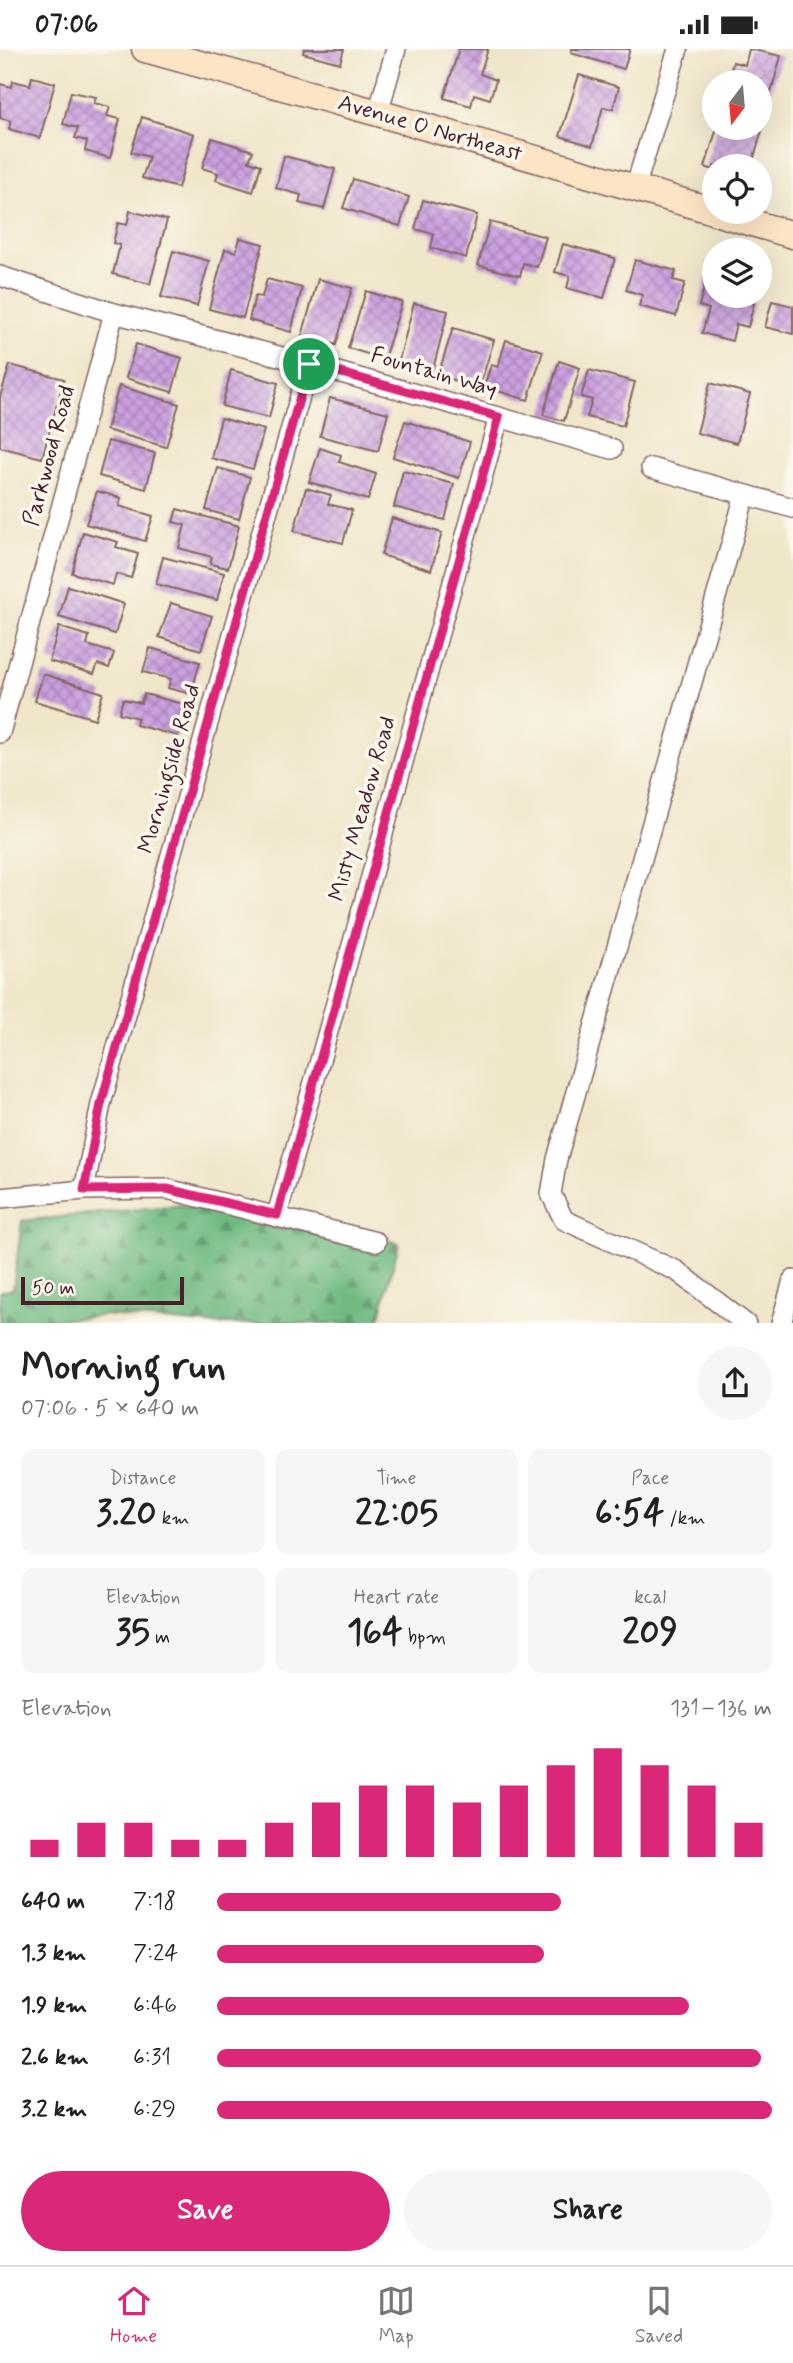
<!DOCTYPE html>
<meta charset="utf-8">
<style>
:root{--surface:#fff;--page:#f6f6f6;--text:#222;--muted:#767676;--line:#e0e0e0;--accent:#db2777}
body{margin:0;font-family:Mynerve,sans-serif;background:var(--page);color:var(--text);height:100vh;display:flex;flex-direction:column;font-size:26px;white-space:nowrap}
*{box-sizing:border-box;margin:0}
p{font-size:23px;color:var(--muted)}
.icon{flex:none;width:38px;height:38px;fill:none;stroke:currentColor;stroke-width:2;stroke-linecap:round;stroke-linejoin:round}
.map{position:relative;height:1274px;overflow:hidden}
.sheet{display:flex;flex-direction:column;background:var(--surface);flex:1}
.sheet>*{flex:none}
.needle{width:46px;rotate:196deg}
.fabs{position:absolute;left:702px;top:21px;display:grid;gap:14px}
.fabs a{display:grid;place-items:center;width:70px;height:70px;border-radius:50%;background:var(--surface);box-shadow:0 7px 28px #0002;font-size:35px}
.scale{position:absolute;left:21px;bottom:18px;width:163px;box-sizing:border-box;padding-left:7px;border:4px solid #4a1f2b;border-top:0;font-size:19px;line-height:24px;white-space:nowrap;color:#4a1f2b;-webkit-text-stroke:5px #fbf7ec;paint-order:stroke}
.pin{position:absolute;display:grid;place-items:center;width:60px;height:60px;color:#fff;margin:-30px;border:4px solid #fff;border-radius:50%;box-shadow:0 2px 7px #0007}
.round{display:grid;place-items:center;flex:none;width:74px;height:74px;border-radius:37px;background:var(--page)}
.head{display:flex;align-items:center;justify-content:space-between;height:119px;padding:0 21px}
h1{font-size:38px;font-weight:700;line-height:52px}
.stats{display:grid;grid-template-columns:repeat(3,1fr);gap:10px;height:119px;padding:7px 21px}
.stats div{display:grid;align-content:center;border-radius:14px;background:var(--page);text-align:center}
.stats b{font-size:35px;font-weight:700}
.stats small{font-size:19px;font-weight:400}
.stats p{font-size:19px}
.chart{height:196px;padding:14px 21px}
.chart p{display:flex;justify-content:space-between}
.chart svg{width:100%;height:126px;margin-top:7px;stroke:var(--accent);stroke-width:6}
.primary-button{display:flex;gap:14px;margin-top:auto;padding:14px 21px}
.primary-button a{flex:1;height:80px;border-radius:42px;background:var(--accent);color:#fff;font-size:28px;font-weight:700;line-height:80px;text-align:center}
.primary-button a+a{background:var(--page);color:var(--text)}
ul{padding:0 21px;list-style:none;font-size:23px}
li{display:grid;grid-template-columns:112px 84px 1fr;align-items:center;height:52px}
li i{height:18px;border-radius:9px;background:var(--accent)}
.status{display:flex;justify-content:space-between;align-items:center;height:49px;padding:0 35px;background:var(--surface);direction:ltr}
.status svg{height:19px;fill:currentColor}
.tab-bar{display:flex;justify-content:space-around;align-items:center;height:98px;border-top:2px solid var(--line);background:var(--surface);font-size:19px;color:var(--muted)}
.tab-bar a{display:grid;justify-items:center;gap:4px}
.tab-bar .current{color:var(--accent)}
.map>svg:first-child{display:block}
.forest{fill:url(#forest-firs);stroke:#5c6c56;stroke-width:2}
.building{fill:url(#building-cross-hatch)}
.lines{fill:none;stroke-linecap:round;stroke-linejoin:round}
.street-casing{stroke:#846563;stroke-width:22}
.secondary-casing{stroke:#846563;stroke-width:29}
.street{stroke:#fff;stroke-width:19}
.secondary{stroke:#fce5c4;stroke-width:26}
.route-casing{stroke:#fff;stroke-width:14}
.route{stroke:#db2777;stroke-width:9}
.labels{text-anchor:middle;dominant-baseline:central;stroke-width:7;stroke-linejoin:round;paint-order:stroke}
.street-label{font-size:23px;fill:#4a1f2b;stroke:#fbf7ec}
</style>
<div class="status"><b>07:06</b><svg viewBox="0 0 49 12"><path d="M0 12V9h3v3zM5 12V6h3v6zM10 12V3h3v9zM15 12V0h3v12zM26 1h20v11H26zM47 4h2v5h-2z"/></svg></div>
<div class="map">
<svg width="793" height="1275" viewBox="0 0 793 1275">
<defs>
<pattern id="forest-firs" width="22" height="20" patternUnits="userSpaceOnUse" patternTransform="scale(1.75)"><rect width="22" height="20" fill="#6fba82"/><path d="M5 1l3.5 6h-7zM16 11l3.5 6h-7z" fill="#5d976b"/></pattern>
<pattern id="building-cross-hatch" width="8" height="8" patternUnits="userSpaceOnUse" patternTransform="scale(1.75)"><rect width="8" height="8" fill="#cba0e0"/><path d="M0 0l8 8M0 8l8-8" fill="none" stroke="#a782b6"/></pattern>
</defs>
<rect width="100%" height="100%" fill="#fbf7ec"/>
<filter id="ink" filterUnits="userSpaceOnUse"><feTurbulence type="fractalNoise" baseFrequency=".0143" numOctaves="2"/><feDisplacementMap in="SourceGraphic" scale="14" xChannelSelector="R" yChannelSelector="G"/><feConvolveMatrix kernelMatrix="1 2 1 2 8 2 1 2 1" color-interpolation-filters="sRGB"/></filter>
<filter id="wash" filterUnits="userSpaceOnUse"><feTurbulence type="fractalNoise" baseFrequency=".00686" numOctaves="4" result="noise"/><feDisplacementMap in="SourceGraphic" scale="28" xChannelSelector="R" yChannelSelector="G"/><feGaussianBlur stdDeviation="1.57" result="paint"/><feColorMatrix in="noise" values="0 0 0 0 0 0 0 0 0 0 0 0 0 0 0 0 0 1.4 0 .05"/><feComposite in="paint" operator="in"/></filter>
<g filter="url(#wash)">
<rect width="100%" height="100%" fill="#f0e6ca"/>
<path class="forest" d="M179 1156 263 1173V1176L284 1181 285 1178 347 1183 399 1194 378 1274 210 1275 105 1266 27 1274 0 1275V1242L13 1240 22 1172Z"/>
<g id="blocks">
<g class="building">
<path d="M304 0H344L340 14 303 4Z"/>
<path d="M459 0H488L480 25 496 31 490 50 474 45 471 57 444 49Z"/>
<path d="M572 0H630L624 20 571 4Z"/>
<path d="M749 0 781 7 771 43 764 41 760 54V33H728L733 13 745 16Z"/>
<path d="M579 26 619 38 613 60 603 58 592 97 560 87Z"/>
<path d="M32 28 55 34 40 89 9 80 11 72 0 69V35L12 38 13 32 30 36Z"/>
<path d="M71 43 96 48 94 54 110 58 107 67 120 70 110 109 85 102 87 92 75 89 78 79 63 75Z"/>
<path d="M142 68 194 85 178 139 142 129 149 108 131 103Z"/>
<path d="M760 77 763 78 752 115 741 112 740 117H714V121L705 118 717 79H760Z"/>
<path d="M212 89 253 102 249 112 261 116 253 143 216 131 218 124 202 119Z"/>
<path d="M284 107 335 120 324 160 299 154 301 146 276 139Z"/>
<path d="M353 130 409 148 400 177 343 159Z"/>
<path d="M423 151 477 166 466 209 431 199 434 185 415 180Z"/>
<path d="M130 162 167 171 150 235 113 225 120 196 113 194 118 174 127 176Z"/>
<path d="M490 173 546 188 537 218 523 214 520 227 478 216Z"/>
<path d="M240 189 263 195 243 269 209 260 225 200 236 203Z"/>
<path d="M563 195 615 209 604 249 567 239 570 227 555 223Z"/>
<path d="M173 202 209 212 197 257 161 248Z"/>
<path d="M635 211 676 222 673 231 685 234 676 267 639 257 642 246 626 241Z"/>
<path d="M707 228 714 230V247H725L754 254 748 278 736 275 732 292 702 284 709 260 699 257Z"/>
<path d="M267 230 302 239 291 283 249 271 255 247 262 248Z"/>
<path d="M318 230 352 239 336 296 302 287Z"/>
<path d="M366 242 402 253 384 310 348 299Z"/>
<path d="M772 252 793 257V285L765 278Z"/>
<path d="M414 254 448 262 432 324 398 315Z"/>
<path d="M453 279 494 291 479 339 438 326Z"/>
<path d="M506 291 543 302 528 351 484 338 491 316 498 318Z"/>
<path d="M136 295 182 309 172 343 126 329Z"/>
<path d="M559 312 580 319 564 372 543 366Z"/>
<path d="M10 316 64 330 42 409 0 398V348Z"/>
<path d="M231 321 278 334 269 369 222 357Z"/>
<path d="M589 321 635 333 623 377 587 368 592 351 581 348Z"/>
<path d="M710 334 750 345 737 394 697 384Z"/>
<path d="M119 337 179 355 166 398 106 381Z"/>
<path d="M330 349 388 364 378 402 320 387Z"/>
<path d="M221 369 264 381 253 420 211 409Z"/>
<path d="M405 372 470 393 459 429 393 408Z"/>
<path d="M108 392 155 404 146 440 99 427Z"/>
<path d="M320 399 341 406 339 413 376 425 368 451 309 433Z"/>
<path d="M218 419 250 428 239 470 206 461Z"/>
<path d="M403 422 454 435 445 471 394 458Z"/>
<path d="M306 439 331 446 328 455 352 461 343 494 294 482Z"/>
<path d="M97 442 121 449 119 457 153 467 145 492 86 475Z"/>
<path d="M177 460 239 477 228 519 210 515 212 508 179 499 185 476 173 473Z"/>
<path d="M392 469 442 484 431 521 381 506Z"/>
<path d="M83 483 118 493 116 498 138 505 131 529 116 525 113 536 72 524Z"/>
<path d="M163 508 224 524 217 551 156 535Z"/>
<path d="M68 537 124 555 115 585 59 568Z"/>
<path d="M171 554 212 567 201 601 159 588Z"/>
<path d="M59 578 89 587 87 596 114 604 109 619 98 615 94 625 49 612Z"/>
<path d="M150 599 200 613 191 645 168 639 171 630 143 623Z"/>
<path d="M43 625 103 644 95 670 35 652Z"/>
<path d="M144 645 187 656 178 687 136 676 138 669 119 664 123 650 141 654Z"/>
</g>
</g>
</g>
<g filter="url(#ink)">
<use href="#blocks" fill-opacity="0" stroke="#846563" stroke-width="2"/>
<g class="lines">
<g class="street-casing">
<g id="street">
<path d="M378 64 396 0"/>
<path d="M635 139 678 0"/>
<path d="M0 227 114 264 309 315 612 400"/>
<path d="M651 419 793 459"/>
<path d="M745 446 557 1110 551 1145 564 1171 677 1222 746 1275"/>
<path d="M0 684 114 264"/>
<path d="M84 1141 101 1055 309 315"/>
<path d="M0 1149 84 1141 167 1140 376 1193"/>
<path d="M277 1166 499 368"/>
<path d="M781 1275 793 1231"/>
</g>
</g>
<g class="secondary-casing">
<g id="secondary">
<path d="M145 0 378 64 714 162"/>
<path d="M715 163 793 186"/>
</g>
</g>
<use href="#street" class="street"/>
<use href="#secondary" class="secondary"/>
</g>
</g>
<g class="lines" filter="url(#ink)">
<g class="route-casing">
<path id="route" d="M309 315 499 368 277 1166 167 1140 84 1141 101 1055Z"/>
</g>
<use href="#route" class="route"/>
</g>
<g class="labels">
<g class="street-label">
<text transform="translate(430 80) rotate(16)">Avenue O Northeast</text>
<text transform="translate(434 324) rotate(16)">Fountain Way</text>
<text transform="translate(50 407) rotate(-75)">Parkwood Road</text>
<text transform="translate(170 720) rotate(-74)">Morningside Road</text>
<text transform="translate(363 760) rotate(-74)">Misty Meadow Road</text>
</g>
</g>
</svg>
<div class="fabs">
<a><svg class="needle" viewBox="-14 -14 28 28"><path d="M0-13l5 13h-10z" fill="#e53935"/><path d="M0 13l5-13h-10z" fill="#767676"/></svg></a>
<a><svg class="icon" aria-label="locate" viewBox="0 0 24 24"><circle cx="12" cy="12" r="6"/><path d="M12 2v4M12 18v4M2 12h4M18 12h4"/></svg></a>
<a><svg class="icon" aria-label="layers" viewBox="0 0 24 24"><path d="M12 4l9 5-9 5-9-5zM3 14l9 5 9-5"/></svg></a>
</div>
<div class="scale">50 m</div>
<div class="pin" style="left:309px;top:315px;background:#1e9e55"><svg class="icon" aria-label="arrive" viewBox="0 0 24 24"><path d="M6 21V4h12l-3 4 3 4H6"/></svg></div>
</div>
<section class="sheet">
<div class="head"><div><h1>Morning run</h1><p>07:06 · 5 × 640 m</p></div><a class="round"><svg class="icon" aria-label="share" viewBox="0 0 24 24"><path d="M12 15V3M7 8l5-5 5 5M5 13v7h14v-7"/></svg></a></div>
<div class="stats">
<div><p>Distance</p><b>3.20<small> km</small></b></div>
<div><p>Time</p><b>22:05</b></div>
<div><p>Pace</p><b>6:54<small> /km</small></b></div>
</div>
<div class="stats">
<div><p>Elevation</p><b>35<small> m</small></b></div>
<div><p>Heart rate</p><b>164<small> bpm</small></b></div>
<div><p>kcal</p><b>209</b></div>
</div>
<div class="chart"><p><span>Elevation</span>131–136 m</p>
<svg viewBox="0 0 160 44" preserveAspectRatio="none"><path d="M5 44V38M15 44V32M25 44V32M35 44V38M45 44V38M55 44V32M65 44V25M75 44V19M85 44V19M95 44V25M105 44V19M115 44V12M125 44V6M135 44V12M145 44V19M155 44V32"/></svg>
</div>
<ul>
<li><b>640 m</b>7:18<i style="width:62%"></i></li>
<li><b>1.3 km</b>7:24<i style="width:59%"></i></li>
<li><b>1.9 km</b>6:46<i style="width:85%"></i></li>
<li><b>2.6 km</b>6:31<i style="width:98%"></i></li>
<li><b>3.2 km</b>6:29<i style="width:100%"></i></li>
</ul>
<div class="primary-button"><a>Save</a><a>Share</a></div>
</section>
<nav class="tab-bar">
<a class="current"><svg class="icon" aria-label="home" viewBox="0 0 24 24"><path d="M3 11l9-7 9 7M6 9v11h12V9"/></svg>Home</a>
<a><svg class="icon" aria-label="map" viewBox="0 0 24 24"><path d="M3 6l6-2 6 2 6-2v14l-6 2-6-2-6 2zM9 4v14M15 6v14"/></svg>Map</a>
<a><svg class="icon" aria-label="saved" viewBox="0 0 24 24"><path d="M7 4h10v16l-5-4-5 4z"/></svg>Saved</a>
</nav>
